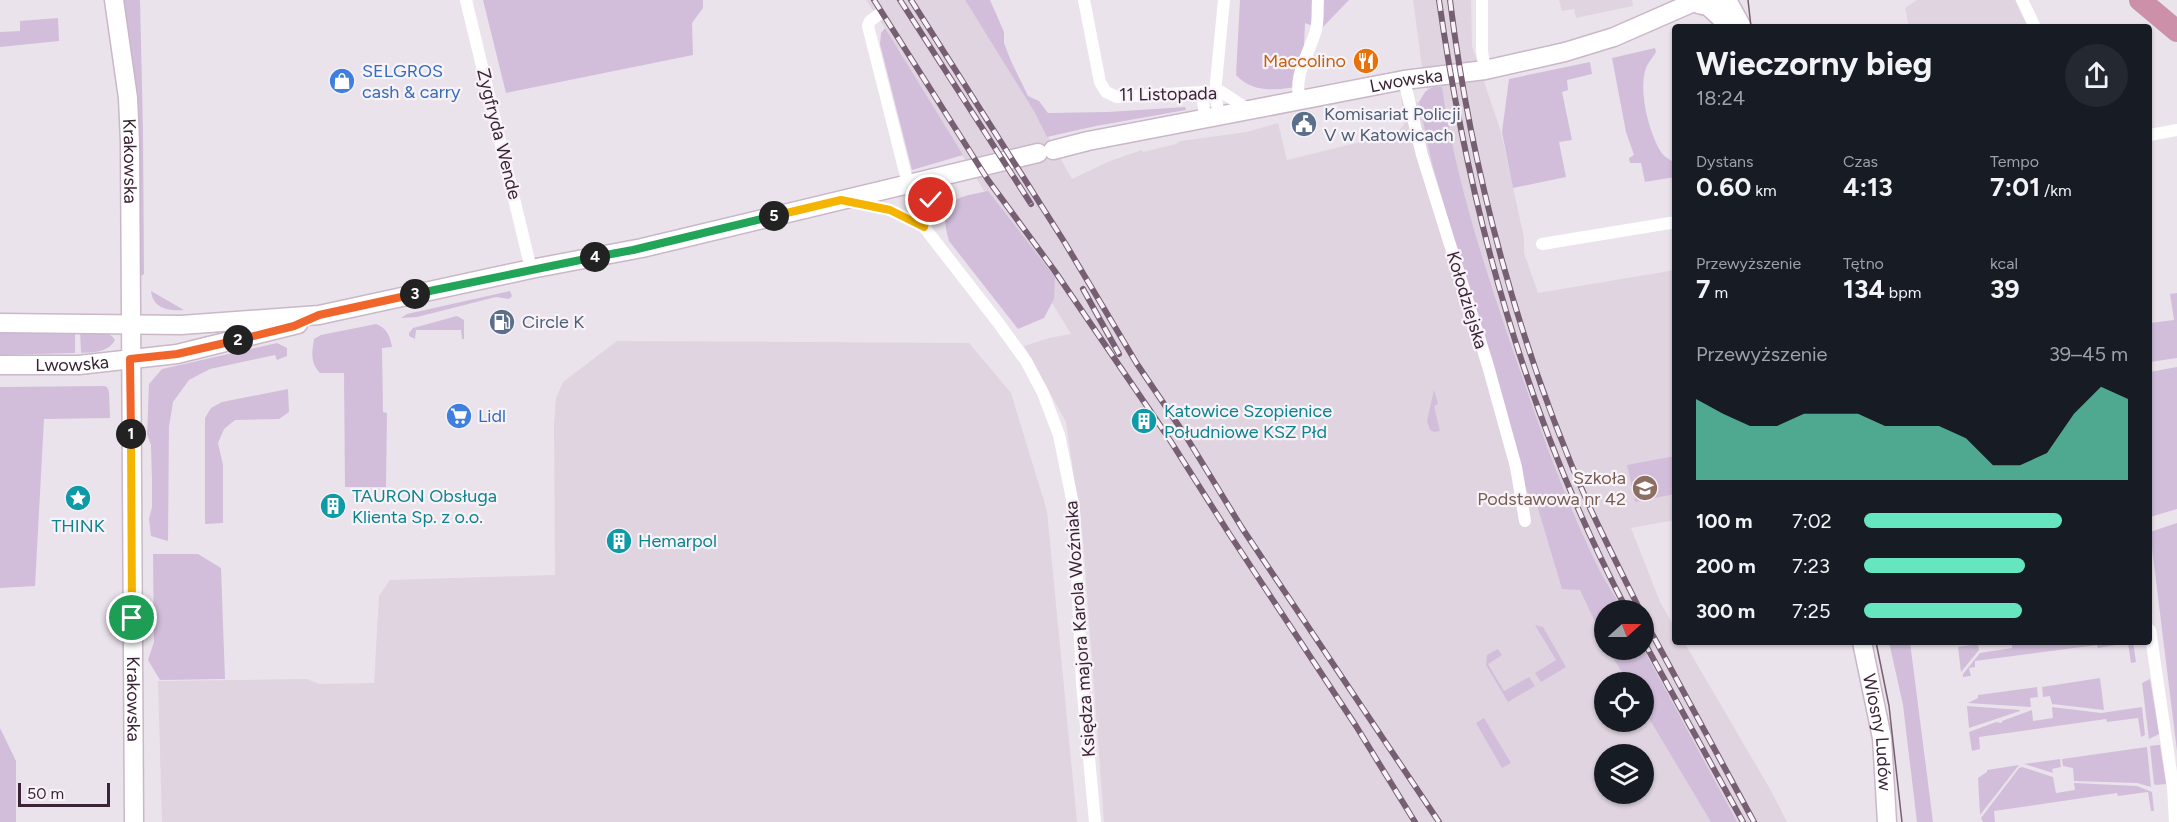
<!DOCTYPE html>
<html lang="pl">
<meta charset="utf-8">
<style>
:root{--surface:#171b24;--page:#242831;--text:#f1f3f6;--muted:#9ea1a6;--accent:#66e6be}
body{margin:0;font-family:Figtree,sans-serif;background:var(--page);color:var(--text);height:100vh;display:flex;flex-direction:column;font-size:22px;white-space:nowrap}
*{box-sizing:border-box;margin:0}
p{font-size:20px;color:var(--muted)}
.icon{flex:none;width:33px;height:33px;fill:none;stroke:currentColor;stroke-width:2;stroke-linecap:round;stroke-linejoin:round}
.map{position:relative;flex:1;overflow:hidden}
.side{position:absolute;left:1672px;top:24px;width:480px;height:621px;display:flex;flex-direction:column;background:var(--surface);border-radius:6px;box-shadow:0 2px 4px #0004}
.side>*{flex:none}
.needle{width:39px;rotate:69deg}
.fabs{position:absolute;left:1594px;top:600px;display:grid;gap:12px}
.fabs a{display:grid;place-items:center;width:60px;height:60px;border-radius:50%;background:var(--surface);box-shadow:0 2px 4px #0004;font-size:30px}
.scale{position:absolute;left:18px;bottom:15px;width:92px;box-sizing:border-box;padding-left:6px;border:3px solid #3b2437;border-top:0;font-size:16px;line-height:21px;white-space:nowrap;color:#3b2437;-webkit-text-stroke:4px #f8f3f8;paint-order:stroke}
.pin{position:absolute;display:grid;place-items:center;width:51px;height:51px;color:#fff;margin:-26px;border:3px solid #fff;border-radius:50%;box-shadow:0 2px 6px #0007}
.km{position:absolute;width:30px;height:30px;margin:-15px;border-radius:50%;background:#222;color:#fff;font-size:16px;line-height:30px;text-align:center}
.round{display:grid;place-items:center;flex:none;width:63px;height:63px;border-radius:32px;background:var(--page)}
.overview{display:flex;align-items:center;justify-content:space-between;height:102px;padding:0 24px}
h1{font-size:33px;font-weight:700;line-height:45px}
.stats{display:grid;grid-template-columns:repeat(3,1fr);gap:9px;height:102px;padding:6px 24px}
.stats div{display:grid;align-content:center}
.stats b{font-size:26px;font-weight:700}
.stats small{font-size:16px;font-weight:400}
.stats p{font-size:16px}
.chart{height:168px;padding:12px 24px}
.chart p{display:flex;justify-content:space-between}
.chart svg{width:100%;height:108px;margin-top:6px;fill:var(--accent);opacity:.7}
ul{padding:0 24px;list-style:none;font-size:20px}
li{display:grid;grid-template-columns:96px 72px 1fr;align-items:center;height:45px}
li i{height:15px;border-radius:8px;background:var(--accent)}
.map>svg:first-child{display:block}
.built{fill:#dfd4df;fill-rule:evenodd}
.green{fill:#d2bedb}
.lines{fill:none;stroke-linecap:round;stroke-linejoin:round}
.river{stroke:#cc90a8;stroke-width:22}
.secondary-casing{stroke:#cab7c9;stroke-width:21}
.street{stroke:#fff;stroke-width:12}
.secondary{stroke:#fff;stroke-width:18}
.tram{stroke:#775f73;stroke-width:1.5}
.rail-casing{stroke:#775f73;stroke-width:6}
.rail{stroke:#f8f3f8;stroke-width:4;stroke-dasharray:11;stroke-linecap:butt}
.split-1-casing{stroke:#fff;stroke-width:12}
.split-2-casing{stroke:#fff;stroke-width:12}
.split-3-casing{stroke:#fff;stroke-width:12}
.split-4-casing{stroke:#fff;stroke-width:12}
.split-5-casing{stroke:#fff;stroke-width:12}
.split-6-casing{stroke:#fff;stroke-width:12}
.split-1{stroke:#f5b400;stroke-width:8}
.split-2{stroke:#f0652b;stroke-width:8}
.split-3{stroke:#f0652b;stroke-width:8}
.split-4{stroke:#22a559;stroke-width:8}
.split-5{stroke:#22a559;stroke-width:8}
.split-6{stroke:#f5b400;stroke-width:8}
.labels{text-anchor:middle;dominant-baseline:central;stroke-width:4.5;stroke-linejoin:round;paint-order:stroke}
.food-label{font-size:18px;fill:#c56008;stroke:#f8f3f8;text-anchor:end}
.shop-label{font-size:18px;fill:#366cbe;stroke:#f8f3f8;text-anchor:start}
.street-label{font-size:18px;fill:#3b2437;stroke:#f8f3f8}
.service-label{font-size:18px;fill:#4e5e75;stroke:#f8f3f8;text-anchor:start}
.culture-label{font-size:18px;fill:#0d838f;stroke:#f8f3f8;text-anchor:start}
.education-label{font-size:18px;fill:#785e54;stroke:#f8f3f8;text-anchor:end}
</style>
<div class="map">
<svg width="2177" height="822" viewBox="0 0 2177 822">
<rect width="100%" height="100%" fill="#ebe3eb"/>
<g class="built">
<path d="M866 0H965L1035 113 1072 179 1110 161 1142 150 1143 152 1176 144 1180 141 1247 132 1278 123 1287 160 1397 133 1406 122 1401 99 1419 102 1429 98 1422 67 1413 0H1471L1472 46 1501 132 1524 238V253L1538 293 1675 270V520L1631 528 1660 602 1675 628 1676 642H1684L1770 789 1787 822H1104L1083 539 1066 422 1024 346 1049 338 1071 334 885 28ZM1605 610H1644V650H1605ZM1605 682H1644V722H1605ZM1605 754H1644V794H1605Z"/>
<path d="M1559 0H1632L1633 6 1576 18 1574 9 1562 11Z"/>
<path d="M1917 0H2015L2028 27H1909L1905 8Z"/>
<path d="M617 341 969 343 1011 393 1047 511 1077 822H162L158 681 307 679 319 684 374 683 379 596 390 580 555 575 554 423 556 398 563 382Z"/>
</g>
<g class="green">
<path d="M121 0H140L143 129 144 274 141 276 138 131Z"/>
<path d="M483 0H703V8L692 23 693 55 506 93Z"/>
<path d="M965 0H990L1004 32V43L1011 61 1028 96 1039 101 1048 113 1108 112 1185 107 1186 110 1096 126 1047 137 1035 113Z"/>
<path d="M1240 0H1349L1321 29 1305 23 1302 86C1279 90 1253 94 1236 75Z"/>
<path d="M58 18 59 41 0 47V32L20 31V21Z"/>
<path d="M885 28 963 155 912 170 880 44 881 33Z"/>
<path d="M1655 48 1656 52C1653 57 1648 63 1646 68 1638 90 1649 133 1661 152 1664 157 1671 160 1675 163V177L1645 182 1641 163H1630L1629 158 1634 155 1626 132 1612 58Z"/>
<path d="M1590 62 1592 74 1567 80 1568 90 1562 92 1572 140 1559 142 1566 177 1513 188 1502 132 1509 79Z"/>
<path d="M1433 87H1442C1454 171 1480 253 1507 333 1535 414 1562 495 1600 571 1607 585 1616 597 1623 610H1605V643L1580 590 1562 589 1537 505 1532 506 1526 488 1432 163 1419 102 1425 92Z"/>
<path d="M988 191 1055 277 1054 299 1044 318 1018 329 949 241C937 200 953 198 988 191Z"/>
<path d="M151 291 184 310C169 311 153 309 151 291Z"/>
<path d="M510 291 512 296 509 299 496 297 417 317 401 318 407 314Z"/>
<path d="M2177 293V358L2150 362V323L2174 320 2170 294Z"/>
<path d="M457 316 464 320V339H462L461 330H416L415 339 409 336V333L413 328Z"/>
<path d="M376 324C387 328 390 336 392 347L382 348 383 412 387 413 386 487H345L344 373H320C310 362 312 352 314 339L321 335Z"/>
<path d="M0 330H75V353L0 355Z"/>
<path d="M80 330C93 331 108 329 115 340 108 353 93 352 81 353Z"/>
<path d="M277 343 287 348V356L277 360 275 355 210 369 189 380 173 402 169 427 168 541 151 536 149 519 152 507V481L151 445 147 434 149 384 162 369Z"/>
<path d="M2177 367V509L2150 517V372Z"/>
<path d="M104 386 107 387 109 392 110 418 44 419 35 586 0 588V387Z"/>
<path d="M288 389 289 412 279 419 235 420 224 429 218 443 223 465V523L205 524V418L211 408 222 402Z"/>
<path d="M1434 390 1438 404 1434 406 1440 431 1434 432 1430 430 1427 421Z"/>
<path d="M1675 456V494L1635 502 1627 465Z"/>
<path d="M2177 523V751L2150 532Z"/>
<path d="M153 554H198L221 568 225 679 160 680 148 660 154 642Z"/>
<path d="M1535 625 1543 627 1566 667 1541 682 1535 673 1556 660Z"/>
<path d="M1889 642H1910L1933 822H1917L1903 705Z"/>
<path d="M2012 642H2133L2136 662 2131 663 2128 643 2098 648 2097 645 1975 661V667L1969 668 1971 676 1963 677V674L1980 653 2012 648Z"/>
<path d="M1978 644 1979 650 1961 672 1958 647Z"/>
<path d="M1498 649 1502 655 1488 664 1504 691 1529 677 1535 686 1508 702 1486 665 1487 655Z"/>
<path d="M1608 650H1644L1737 822H1711L1644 710V682H1628Z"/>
<path d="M2100 678 2104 710 2052 704 2050 696 2043 697 2042 687Z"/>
<path d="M2150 679 2159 734 2149 739 2142 683Z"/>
<path d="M2037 687 2038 697 2030 698 2031 707 1968 703 1978 698V695Z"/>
<path d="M1967 706 2020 710V711L1969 728Z"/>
<path d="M2052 707 2101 713 2142 707 2145 735 2141 737 2138 718 2107 722 2106 719 1979 737 1980 749 1972 751 1969 732 1996 722 2002 723V721L2032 710 2033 721 2053 718Z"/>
<path d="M1484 718 1511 763 1502 768 1476 723Z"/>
<path d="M0 728 16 761V822H0Z"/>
<path d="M2158 745H2160L2166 784 2156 785 2154 784 2150 746Z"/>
<path d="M2147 747 2151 787 2137 783 2074 781 2073 768 2063 766 2062 759Z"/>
<path d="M2060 759 2061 767 2052 769 2053 773 2024 764Z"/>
<path d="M2019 765 1980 815 1978 778 1987 772V770Z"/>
<path d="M2022 767 2053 777 2056 793 2075 790 2074 783 2137 786 2152 792 2154 811H2151L2148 792 2118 796 2117 793 1994 811 1995 822H1983L1981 818 2019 768Z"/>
</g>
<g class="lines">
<path class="river" d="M2140 0 2177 31"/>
<g class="secondary-casing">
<g id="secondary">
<path id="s1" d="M114 0 128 98 130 142 134 822"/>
<path d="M1691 0C1701 7 1711 7 1721 0"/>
<path d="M1727 0 1742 27"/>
<path d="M1708 6 1723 20 1726 27"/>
<path id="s2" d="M1053 150 1088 141 1249 110 1404 80 1485 70 1565 52 1614 37 1694 2"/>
<path d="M0 323 181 325 319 315 531 269 642 248 1038 153"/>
<path id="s3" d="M0 365H79L177 354 298 324"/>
<path id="s4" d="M1862 642 1882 738 1887 822"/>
</g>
</g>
<g class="street">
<path d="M466 0 531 269"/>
<path d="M1084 0 1100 82 1106 92 1117 97 1202 92 1215 93 1220 91 1249 110"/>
<path d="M1482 0V51L1485 70"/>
<path d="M2022 0 2035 27"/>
<path d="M878 15 870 21 868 26 908 184 924 227 997 321 1026 361 1043 393 1059 435 1074 509 1082 683 1095 822"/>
<path d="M1404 80 1422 155 1488 366 1516 467 1525 521"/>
<path d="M1202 92 1205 119"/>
<path d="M1300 100C1293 76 1308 56 1315 33 1319 23 1317 10 1318 0"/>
<path d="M1219 116 1215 93 1224 0"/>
<path d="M2150 135 2177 130"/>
<path d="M850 201 890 210 924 227"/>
<path d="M924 227 931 200 942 175"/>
<path d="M1542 244 1676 222"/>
<path d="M2150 630 2173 786 2175 822"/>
</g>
<use href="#secondary" class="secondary"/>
<g class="tram">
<path d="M1748 0 1751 27"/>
<path d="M1876 642 1889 706 1902 822"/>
</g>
<g class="rail-casing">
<g id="rail">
<path d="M874 0 988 180 1054 270 1168 437 1230 535 1356 726 1415 822"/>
<path d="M900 0 1031 204"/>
<path d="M911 0 1065 243 1137 364 1187 438 1242 528 1439 822"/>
<path d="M1439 0C1469 211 1527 421 1627 610"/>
<path d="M1450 0C1471 171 1520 351 1590 508 1606 542 1623 576 1640 610"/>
<path d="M1083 289 1119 354"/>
<path d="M1644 619 1754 822"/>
<path d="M1644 642 1743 822"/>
</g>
</g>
<use href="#rail" class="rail"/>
</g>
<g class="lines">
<g class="split-1-casing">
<path id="split-1" d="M131 434 132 618"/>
</g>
<g class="split-2-casing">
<path id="split-2" d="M131 434 130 359 177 354 238 340"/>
</g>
<g class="split-3-casing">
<path id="split-3" d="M238 340 294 326 319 315 415 294"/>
</g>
<g class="split-4-casing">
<path id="split-4" d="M415 294 595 257"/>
</g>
<g class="split-5-casing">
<path id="split-5" d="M595 257 633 250 774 216"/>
</g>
<g class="split-6-casing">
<path id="split-6" d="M774 216 841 200 890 210 924 227 931 200"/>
</g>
<use href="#split-1" class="split-1"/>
<use href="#split-2" class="split-2"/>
<use href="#split-3" class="split-3"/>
<use href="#split-4" class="split-4"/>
<use href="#split-5" class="split-5"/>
<use href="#split-6" class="split-6"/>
</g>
<defs>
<g id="restaurant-disc" transform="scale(1.35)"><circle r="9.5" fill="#e8710a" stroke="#f8f3f8"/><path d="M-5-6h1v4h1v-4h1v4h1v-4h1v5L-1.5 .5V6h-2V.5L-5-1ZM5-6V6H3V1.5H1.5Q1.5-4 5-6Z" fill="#fff"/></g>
<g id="shop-disc" transform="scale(1.35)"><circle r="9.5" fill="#3f7fe0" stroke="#f8f3f8"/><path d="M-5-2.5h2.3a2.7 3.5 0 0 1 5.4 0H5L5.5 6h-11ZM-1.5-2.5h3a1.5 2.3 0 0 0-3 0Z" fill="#fff"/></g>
<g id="civic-disc" transform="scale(1.35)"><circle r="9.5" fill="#5c6f8a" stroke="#f8f3f8"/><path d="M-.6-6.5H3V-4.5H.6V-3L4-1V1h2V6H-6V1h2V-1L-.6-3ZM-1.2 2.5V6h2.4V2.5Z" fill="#fff"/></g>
<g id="fuel-disc" transform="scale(1.35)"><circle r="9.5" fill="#5c6f8a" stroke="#f8f3f8"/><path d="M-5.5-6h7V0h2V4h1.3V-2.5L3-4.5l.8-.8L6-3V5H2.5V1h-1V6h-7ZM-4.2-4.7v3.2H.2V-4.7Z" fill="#fff"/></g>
<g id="supermarket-disc" transform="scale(1.35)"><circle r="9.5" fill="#3f7fe0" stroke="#f8f3f8"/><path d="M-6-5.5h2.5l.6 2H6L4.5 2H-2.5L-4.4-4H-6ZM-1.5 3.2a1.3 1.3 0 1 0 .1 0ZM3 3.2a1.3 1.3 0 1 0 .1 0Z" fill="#fff"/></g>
<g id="building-disc" transform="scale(1.35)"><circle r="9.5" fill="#0f9aa8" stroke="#f8f3f8"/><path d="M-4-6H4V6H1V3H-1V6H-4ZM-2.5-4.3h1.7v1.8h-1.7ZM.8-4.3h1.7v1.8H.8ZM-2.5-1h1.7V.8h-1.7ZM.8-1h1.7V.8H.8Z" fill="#fff"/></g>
<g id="school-disc" transform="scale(1.35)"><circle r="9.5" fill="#8d6e63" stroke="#f8f3f8"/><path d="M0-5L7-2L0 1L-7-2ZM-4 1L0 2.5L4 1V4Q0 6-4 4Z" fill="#fff"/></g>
<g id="sight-disc" transform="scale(1.35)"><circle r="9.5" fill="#0f9aa8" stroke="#f8f3f8"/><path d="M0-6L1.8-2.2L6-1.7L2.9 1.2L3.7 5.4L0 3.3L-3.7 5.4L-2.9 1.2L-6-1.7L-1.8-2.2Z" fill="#fff"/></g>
</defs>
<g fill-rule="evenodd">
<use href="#restaurant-disc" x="1366" y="61"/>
<use href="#shop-disc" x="342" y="81"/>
<use href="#civic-disc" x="1304" y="124"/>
<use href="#fuel-disc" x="502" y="322"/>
<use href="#supermarket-disc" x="459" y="416"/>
<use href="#building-disc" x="1144" y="421"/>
<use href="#school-disc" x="1645" y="488"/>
<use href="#sight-disc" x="78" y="498"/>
<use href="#building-disc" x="333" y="506"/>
<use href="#building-disc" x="619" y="541"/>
</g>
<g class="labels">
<g class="food-label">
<text x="1346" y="61">Maccolino</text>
</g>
<g class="shop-label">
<text x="362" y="71">SELGROS<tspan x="362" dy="21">cash &amp; carry</tspan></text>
<text x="478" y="416">Lidl</text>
</g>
<g class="street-label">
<text stroke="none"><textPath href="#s2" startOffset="360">Lwowska</textPath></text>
<text transform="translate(1168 94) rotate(-1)">11 Listopada</text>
<text transform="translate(499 134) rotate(76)">Zygfryda Wende</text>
<text stroke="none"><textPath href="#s1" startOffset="162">Krakowska</textPath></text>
<text transform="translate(1467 300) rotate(73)">Kołodziejska</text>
<text stroke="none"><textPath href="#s3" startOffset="72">Lwowska</textPath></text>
<text transform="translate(1080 629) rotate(-94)">Księdza majora Karola Woźniaka</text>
<text stroke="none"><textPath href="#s1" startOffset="700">Krakowska</textPath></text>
<text stroke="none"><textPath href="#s4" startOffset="92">Wiosny Ludów</textPath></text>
</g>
<g class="service-label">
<text x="1324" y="114">Komisariat Policji<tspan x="1324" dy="21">V w Katowicach</tspan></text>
<text x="522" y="322">Circle K</text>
</g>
<g class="culture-label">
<text x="1164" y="411">Katowice Szopienice<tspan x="1164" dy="21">Południowe KSZ Płd</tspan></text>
<text x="352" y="496">TAURON Obsługa<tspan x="352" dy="21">Klienta Sp. z o.o.</tspan></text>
<text x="78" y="526" text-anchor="middle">THINK</text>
<text x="638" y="541">Hemarpol</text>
</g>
<g class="education-label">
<text x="1626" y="478">Szkoła<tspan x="1626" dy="21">Podstawowa nr 42</tspan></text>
</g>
</g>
</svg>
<div class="fabs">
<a><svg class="needle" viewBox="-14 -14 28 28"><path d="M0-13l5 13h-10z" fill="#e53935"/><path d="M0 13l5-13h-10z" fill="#9ea1a6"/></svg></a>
<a><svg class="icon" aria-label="locate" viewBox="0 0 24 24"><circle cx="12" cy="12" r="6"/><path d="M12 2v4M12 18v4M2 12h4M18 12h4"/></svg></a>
<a><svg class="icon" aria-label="layers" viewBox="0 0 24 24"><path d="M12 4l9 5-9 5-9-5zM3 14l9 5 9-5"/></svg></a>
</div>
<div class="scale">50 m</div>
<div class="pin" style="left:132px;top:618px;background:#1e9e55"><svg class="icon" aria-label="arrive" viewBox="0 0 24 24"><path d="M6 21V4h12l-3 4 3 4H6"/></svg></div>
<div class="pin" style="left:931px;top:200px;background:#d93025"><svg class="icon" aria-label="check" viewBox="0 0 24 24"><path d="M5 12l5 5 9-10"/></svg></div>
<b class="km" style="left:131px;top:434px">1</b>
<b class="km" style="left:238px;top:340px">2</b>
<b class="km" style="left:415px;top:294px">3</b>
<b class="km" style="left:595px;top:257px">4</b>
<b class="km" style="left:774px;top:216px">5</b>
<section class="side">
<div class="overview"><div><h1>Wieczorny bieg</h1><p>18:24</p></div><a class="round"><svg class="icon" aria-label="share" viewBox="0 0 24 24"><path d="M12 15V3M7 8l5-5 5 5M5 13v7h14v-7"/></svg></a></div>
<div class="stats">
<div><p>Dystans</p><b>0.60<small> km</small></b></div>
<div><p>Czas</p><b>4:13</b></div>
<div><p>Tempo</p><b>7:01<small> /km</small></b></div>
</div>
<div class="stats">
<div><p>Przewyższenie</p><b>7<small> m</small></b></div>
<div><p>Tętno</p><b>134<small> bpm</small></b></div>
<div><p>kcal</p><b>39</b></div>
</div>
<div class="chart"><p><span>Przewyższenie</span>39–45 m</p>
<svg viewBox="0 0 160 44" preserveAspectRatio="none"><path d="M0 44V11L10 17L20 22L30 22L40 17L50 17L60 17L70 22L80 22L90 22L100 27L110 38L120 38L130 33L140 17L150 6L160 11V44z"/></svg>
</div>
<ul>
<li><b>100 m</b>7:02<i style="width:75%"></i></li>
<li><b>200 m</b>7:23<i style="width:61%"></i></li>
<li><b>300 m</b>7:25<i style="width:60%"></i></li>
</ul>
</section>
</div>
